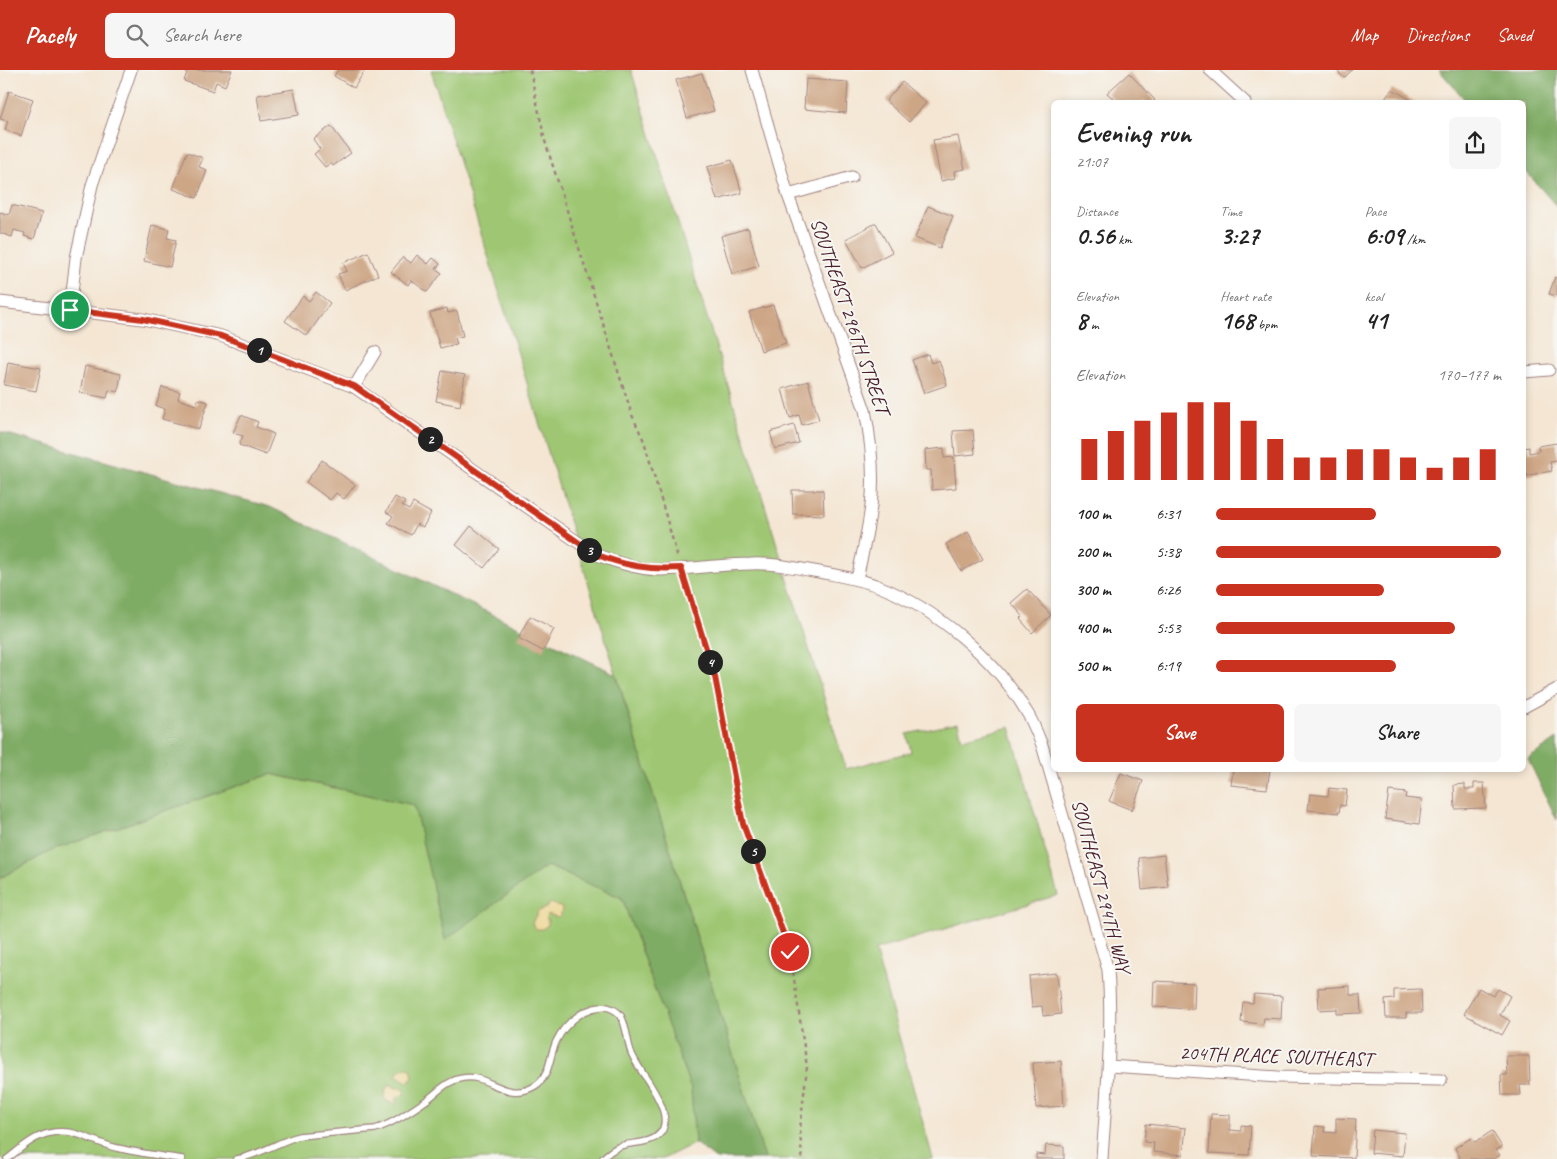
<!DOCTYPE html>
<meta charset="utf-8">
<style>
:root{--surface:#fff;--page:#f6f6f6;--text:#222;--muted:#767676;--accent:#c8321e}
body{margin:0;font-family:Caveat,sans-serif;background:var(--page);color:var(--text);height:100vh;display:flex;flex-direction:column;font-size:19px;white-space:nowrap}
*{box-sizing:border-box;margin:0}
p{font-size:16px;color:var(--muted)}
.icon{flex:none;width:28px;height:28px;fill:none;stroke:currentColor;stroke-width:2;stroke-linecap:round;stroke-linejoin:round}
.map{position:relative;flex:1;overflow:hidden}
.side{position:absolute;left:1051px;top:30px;width:475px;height:672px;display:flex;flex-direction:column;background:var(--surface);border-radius:8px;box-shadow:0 2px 8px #0003}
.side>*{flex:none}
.pin{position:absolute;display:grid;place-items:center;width:42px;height:42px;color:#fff;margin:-21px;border:2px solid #fff;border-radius:50%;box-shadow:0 1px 5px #0007}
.km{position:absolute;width:25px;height:25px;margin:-12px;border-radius:50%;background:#222;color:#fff;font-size:14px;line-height:25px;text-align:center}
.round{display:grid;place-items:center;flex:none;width:52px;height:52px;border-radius:8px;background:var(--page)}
.headline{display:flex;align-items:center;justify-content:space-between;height:85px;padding:0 25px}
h1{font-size:28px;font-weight:800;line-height:38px}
.stats{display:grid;grid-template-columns:repeat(3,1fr);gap:8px;height:85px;padding:5px 25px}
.stats div{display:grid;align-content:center}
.stats b{font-size:25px;font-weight:800}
.stats small{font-size:14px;font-weight:400}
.stats p{font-size:14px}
.chart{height:140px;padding:10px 25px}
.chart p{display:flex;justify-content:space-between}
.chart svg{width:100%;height:90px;margin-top:5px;stroke:var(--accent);stroke-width:6}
.primary-button{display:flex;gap:10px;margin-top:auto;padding:10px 25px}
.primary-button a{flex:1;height:58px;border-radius:8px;background:var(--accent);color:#fff;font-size:20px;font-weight:800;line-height:58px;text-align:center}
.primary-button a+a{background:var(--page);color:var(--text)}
ul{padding:0 25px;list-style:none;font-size:16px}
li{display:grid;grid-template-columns:80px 60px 1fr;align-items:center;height:38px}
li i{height:12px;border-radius:6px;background:var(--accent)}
header{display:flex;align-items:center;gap:30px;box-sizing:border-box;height:70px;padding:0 25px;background:var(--accent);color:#fff}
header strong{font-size:24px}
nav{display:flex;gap:28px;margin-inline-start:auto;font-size:18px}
.search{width:350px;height:45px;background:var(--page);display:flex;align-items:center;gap:12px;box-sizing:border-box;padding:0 18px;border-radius:8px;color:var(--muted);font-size:19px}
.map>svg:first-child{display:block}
.green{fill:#9fc773;stroke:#74734f}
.forest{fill:#7fac65;stroke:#646648}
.sand{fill:#eeda9e;stroke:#9c7c64}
.building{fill:#cda685}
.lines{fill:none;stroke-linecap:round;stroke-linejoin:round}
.lane-casing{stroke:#9f827f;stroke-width:8}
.street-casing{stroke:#9f827f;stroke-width:13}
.path{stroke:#9f827f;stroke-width:2.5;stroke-dasharray:4 4;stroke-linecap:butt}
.lane{stroke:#fff;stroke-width:5.5}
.street{stroke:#fff;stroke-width:11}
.route-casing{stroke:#fff;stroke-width:10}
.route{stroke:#c8321e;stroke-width:6}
.labels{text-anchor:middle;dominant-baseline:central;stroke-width:4;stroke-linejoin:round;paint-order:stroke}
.street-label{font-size:20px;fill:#4a1f2b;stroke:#f6f6f2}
</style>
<header>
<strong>Pacely</strong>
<div class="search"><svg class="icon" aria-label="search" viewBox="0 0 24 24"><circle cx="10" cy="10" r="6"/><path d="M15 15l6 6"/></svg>Search here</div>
<nav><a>Map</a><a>Directions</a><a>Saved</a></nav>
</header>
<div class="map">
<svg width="1557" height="1089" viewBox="0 0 1557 1089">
<rect width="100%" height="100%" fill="#f6f6f2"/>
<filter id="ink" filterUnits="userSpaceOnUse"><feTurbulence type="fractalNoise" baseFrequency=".02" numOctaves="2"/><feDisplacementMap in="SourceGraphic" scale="10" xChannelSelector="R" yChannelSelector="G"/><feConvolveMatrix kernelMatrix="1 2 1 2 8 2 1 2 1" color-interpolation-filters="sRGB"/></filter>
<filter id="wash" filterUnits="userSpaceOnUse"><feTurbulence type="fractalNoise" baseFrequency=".0096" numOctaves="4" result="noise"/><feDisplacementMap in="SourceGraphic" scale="20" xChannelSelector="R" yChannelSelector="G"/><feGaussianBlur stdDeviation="1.12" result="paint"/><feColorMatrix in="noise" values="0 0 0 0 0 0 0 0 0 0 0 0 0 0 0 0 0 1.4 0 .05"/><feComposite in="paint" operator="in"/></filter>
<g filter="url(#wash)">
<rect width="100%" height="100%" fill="#f4e6d3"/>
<g class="green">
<path d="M431 0H631L846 699 911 682 907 664 958 653 962 669 1010 657 1058 825 875 880 933 1089H765Z"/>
<path d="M271 704 414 735 445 869 547 796 622 828 691 1019 695 1073 663 1089H0V808L52 780Z"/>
</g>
<g class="forest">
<path d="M1439 0H1557V137L1524 99V32H1467Z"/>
<path d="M0 362 270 437 616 604 765 1089H716L695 1073 691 1019 622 828 547 796 445 870 414 735 271 704 53 780 0 808Z"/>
<path d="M1557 669V750L1528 689Z"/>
</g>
<g class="sand">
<path d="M550 833 562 838 561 844 558 847 547 844 546 847 548 851V855L542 859H536L532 853 538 841 546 838Z"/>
<path d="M406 997 411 999 413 1007 411 1010 407 1012 396 1005 399 1001Z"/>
<path d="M390 1014 396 1018H403L405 1021 404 1024 395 1029 396 1033 395 1035 384 1029 386 1019Z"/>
</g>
<g id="blocks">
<g class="building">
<path d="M188 0H232L225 16 216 12 213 21 184 11Z"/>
<path d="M338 0H365L354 18 334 6Z"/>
<path d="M1336 0H1352L1344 8Z"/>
<path d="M702 3 714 41 687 48 676 10Z"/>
<path d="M1129 3 1155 30 1153 32H1117L1107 23Z"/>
<path d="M806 9 848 12 846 43 804 39Z"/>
<path d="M902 12 926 33 909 52 886 31Z"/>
<path d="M294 19 299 45 261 51 257 25Z"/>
<path d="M1392 19 1415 32H1383Z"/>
<path d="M9 21 33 29 21 66 5 60 8 51 0 49Z"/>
<path d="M331 56 351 83 333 96 331 93 325 97 314 84 320 79 313 69Z"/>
<path d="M958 66 965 99 954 101 955 108 941 111 933 70Z"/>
<path d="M187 82 203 88 199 97 207 100 197 128 173 119Z"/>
<path d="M732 90 742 123 717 130 707 97Z"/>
<path d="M12 135 42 143 34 169 24 166 25 163 14 160 12 167 0 163V142L9 145Z"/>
<path d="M928 136 953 146 940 178 915 168Z"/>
<path d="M876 153 892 182 862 198 846 169Z"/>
<path d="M152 155 169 159 167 168 176 170 170 197 144 191Z"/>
<path d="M748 158 759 196 732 204 721 166Z"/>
<path d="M368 182 378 205 345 220 338 204 347 201 343 193Z"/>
<path d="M417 185 428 194 433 188 440 194 436 199 442 203 427 222 411 210 408 215 391 202 403 187 411 193Z"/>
<path d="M1555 207 1557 208V226L1549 224Z"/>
<path d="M316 222 330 233 307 266 285 251 303 226 309 231Z"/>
<path d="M773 235 786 273 761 281 749 242Z"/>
<path d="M447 238 448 243 457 241 463 266 455 268 457 274 440 278 430 243Z"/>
<path d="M928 284 931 293 939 290 947 315 924 323 912 290Z"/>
<path d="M8 292 41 298 36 321 4 315Z"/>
<path d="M85 296 121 304 118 322 109 320 107 328 80 323Z"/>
<path d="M442 301 465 305 460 336 436 331Z"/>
<path d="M808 311 819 350 802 355 799 345 790 348 782 319Z"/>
<path d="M162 317 180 322 178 329 196 335 198 329 208 332 199 359 162 349 165 339 156 336Z"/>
<path d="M241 345 258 352 256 357 274 364 266 385 239 375 243 366 233 363Z"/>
<path d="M794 355 799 373 775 379 770 362Z"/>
<path d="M973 360 975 384 955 386 953 361Z"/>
<path d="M1557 373V391L1550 392 1552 401 1524 406V378L1529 377V383L1539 381 1538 376Z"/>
<path d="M944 378V388L954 387 956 418 932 420 931 400H926L925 380Z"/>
<path d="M322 390 355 415 344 429 336 423 330 430 306 412Z"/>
<path d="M792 420H823L824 445 793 444Z"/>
<path d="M395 427 405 432 402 436 409 440 413 433 431 443 423 457 417 454 411 465 388 453 393 446 386 442Z"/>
<path d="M471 456 499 479 484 498 456 475Z"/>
<path d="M968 462 983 489 961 501 946 474Z"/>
<path d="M1027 519 1051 545 1032 563 1020 549 1023 546 1011 533Z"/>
<path d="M530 546 554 559 543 581 518 568Z"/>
<path d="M1233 700H1270L1267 719 1231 715Z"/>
<path d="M1121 703 1143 711 1132 740 1109 731Z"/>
<path d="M1474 713H1484L1486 738 1455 739 1454 715 1465 714V719H1474Z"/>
<path d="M1329 718 1347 720 1345 736 1340 735 1339 743 1308 740 1310 724 1328 726Z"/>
<path d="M1389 721 1406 723 1405 728 1422 730 1419 754 1385 749Z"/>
<path d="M1164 785 1168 817 1142 820 1139 788Z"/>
<path d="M1057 903 1061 944 1043 946 1042 936 1032 937 1029 906Z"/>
<path d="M1154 911 1195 913 1194 939 1153 937Z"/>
<path d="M1350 916V925H1360L1361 943 1337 944V939L1319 940 1318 918Z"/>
<path d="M1479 918 1493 926 1498 919 1510 926 1500 945 1510 951 1502 965 1464 944Z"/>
<path d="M1421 919 1422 943H1406V948H1386L1385 930 1394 929V920Z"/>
<path d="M1254 924 1282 926 1281 949 1264 948 1263 954 1241 952 1243 932 1253 933Z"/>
<path d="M1506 986H1529L1530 1015H1520L1521 1025H1502L1501 1005H1507Z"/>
<path d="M1061 991 1064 1036 1036 1038 1033 993Z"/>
<path d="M1211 1044 1230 1045V1060L1241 1061V1055L1251 1056 1249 1085 1209 1083Z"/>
<path d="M1336 1048 1356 1049 1354 1088 1313 1086 1315 1056 1325 1057 1324 1062 1336 1063Z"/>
<path d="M1146 1054 1186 1058 1183 1085 1153 1082 1154 1073 1144 1072Z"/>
<path d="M1373 1060 1405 1063 1403 1086 1371 1083Z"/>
<path d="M1492 1061 1502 1077 1496 1080 1500 1085 1494 1089H1457L1460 1087 1455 1078 1471 1068 1475 1072Z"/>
<path d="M1046 1075 1064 1076V1089H1036V1084L1045 1085Z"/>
</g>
</g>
</g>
<g filter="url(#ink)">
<use href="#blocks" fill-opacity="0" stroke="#9f827f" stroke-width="1"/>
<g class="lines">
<g class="lane-casing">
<g id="lane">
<path d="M7 1089C20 1079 34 1066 50 1063 74 1057 94 1073 117 1078 139 1083 160 1086 182 1089"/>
<path d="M237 1089C259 1085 278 1072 299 1066L375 1059C392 1054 409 1042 424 1032 437 1023 447 1010 463 1008 488 1003 506 1033 535 1016 548 1008 549 993 553 980 559 959 579 939 601 937 608 936 617 940 621 946 626 955 627 968 630 979 632 987 638 995 642 1002 653 1019 682 1058 650 1070 629 1077 622 1069 602 1089"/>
</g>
</g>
<g class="street-casing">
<g id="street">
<path d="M752 0 788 125 865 340C871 371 875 404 871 436 868 461 862 485 857 509"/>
<path d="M1210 0 1245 32"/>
<path d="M788 125 852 107"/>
<path d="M0 232 143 249 221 266 354 317 595 484C615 492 635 499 657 500 688 500 720 494 751 494 773 493 798 498 819 502 839 506 859 509 878 516 935 538 995 588 1026 641 1033 651 1037 664 1042 675L1108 900C1113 963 1106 1026 1102 1089"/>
<path d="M70 240 76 188 92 115 131 0"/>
<path d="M1524 302 1549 300"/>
<path d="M354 317 375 282"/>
<path d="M1524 637 1557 619"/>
<path d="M1109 996 1278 1007 1441 1010"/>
</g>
</g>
<g class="path">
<path d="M530 0 545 71 632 345 644 371 678 488"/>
<path d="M684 510 715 607 743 753 790 882 807 997 800 1059 802 1089"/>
</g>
<use href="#lane" class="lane"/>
<use href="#street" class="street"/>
</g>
</g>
<g class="lines" filter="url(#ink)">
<g class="route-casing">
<path id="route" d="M70 240 143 249 221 266 354 316 595 484C625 496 649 500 681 498L715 607 743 754 790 882"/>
</g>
<use href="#route" class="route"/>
</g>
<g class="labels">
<g class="street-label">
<text transform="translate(850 246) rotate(71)">SOUTHEAST 296TH STREET</text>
<text transform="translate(1101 816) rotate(75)">SOUTHEAST 294TH WAY</text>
<text transform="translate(1276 986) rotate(2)">204TH PLACE SOUTHEAST</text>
</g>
</g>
</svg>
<div class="pin" style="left:70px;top:240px;background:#1e9e55"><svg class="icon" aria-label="arrive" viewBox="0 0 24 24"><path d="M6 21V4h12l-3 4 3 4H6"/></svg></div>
<div class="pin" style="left:790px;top:882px;background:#d93025"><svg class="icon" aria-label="check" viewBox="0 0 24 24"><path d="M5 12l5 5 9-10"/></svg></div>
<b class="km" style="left:259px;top:280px">1</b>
<b class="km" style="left:430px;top:369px">2</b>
<b class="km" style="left:589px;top:480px">3</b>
<b class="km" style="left:710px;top:592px">4</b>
<b class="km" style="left:753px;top:781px">5</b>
<section class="side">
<div class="headline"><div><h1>Evening run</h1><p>21:07</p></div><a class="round"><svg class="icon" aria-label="share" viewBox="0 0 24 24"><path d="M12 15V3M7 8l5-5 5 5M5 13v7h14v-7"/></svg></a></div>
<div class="stats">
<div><p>Distance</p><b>0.56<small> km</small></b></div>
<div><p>Time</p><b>3:27</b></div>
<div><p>Pace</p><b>6:09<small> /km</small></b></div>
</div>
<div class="stats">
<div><p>Elevation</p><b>8<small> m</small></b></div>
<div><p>Heart rate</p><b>168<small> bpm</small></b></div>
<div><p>kcal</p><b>41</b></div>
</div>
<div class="chart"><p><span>Elevation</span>170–177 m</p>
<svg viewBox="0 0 160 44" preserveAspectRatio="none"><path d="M5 44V24M15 44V20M25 44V15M35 44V11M45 44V6M55 44V6M65 44V15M75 44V24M85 44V33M95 44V33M105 44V29M115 44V29M125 44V33M135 44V38M145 44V33M155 44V29"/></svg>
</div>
<ul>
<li><b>100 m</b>6:31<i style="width:56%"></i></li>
<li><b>200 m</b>5:38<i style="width:100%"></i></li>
<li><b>300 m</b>6:26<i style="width:59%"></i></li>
<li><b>400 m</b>5:53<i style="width:84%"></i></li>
<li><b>500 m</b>6:19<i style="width:63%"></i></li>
</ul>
<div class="primary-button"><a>Save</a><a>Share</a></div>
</section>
</div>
